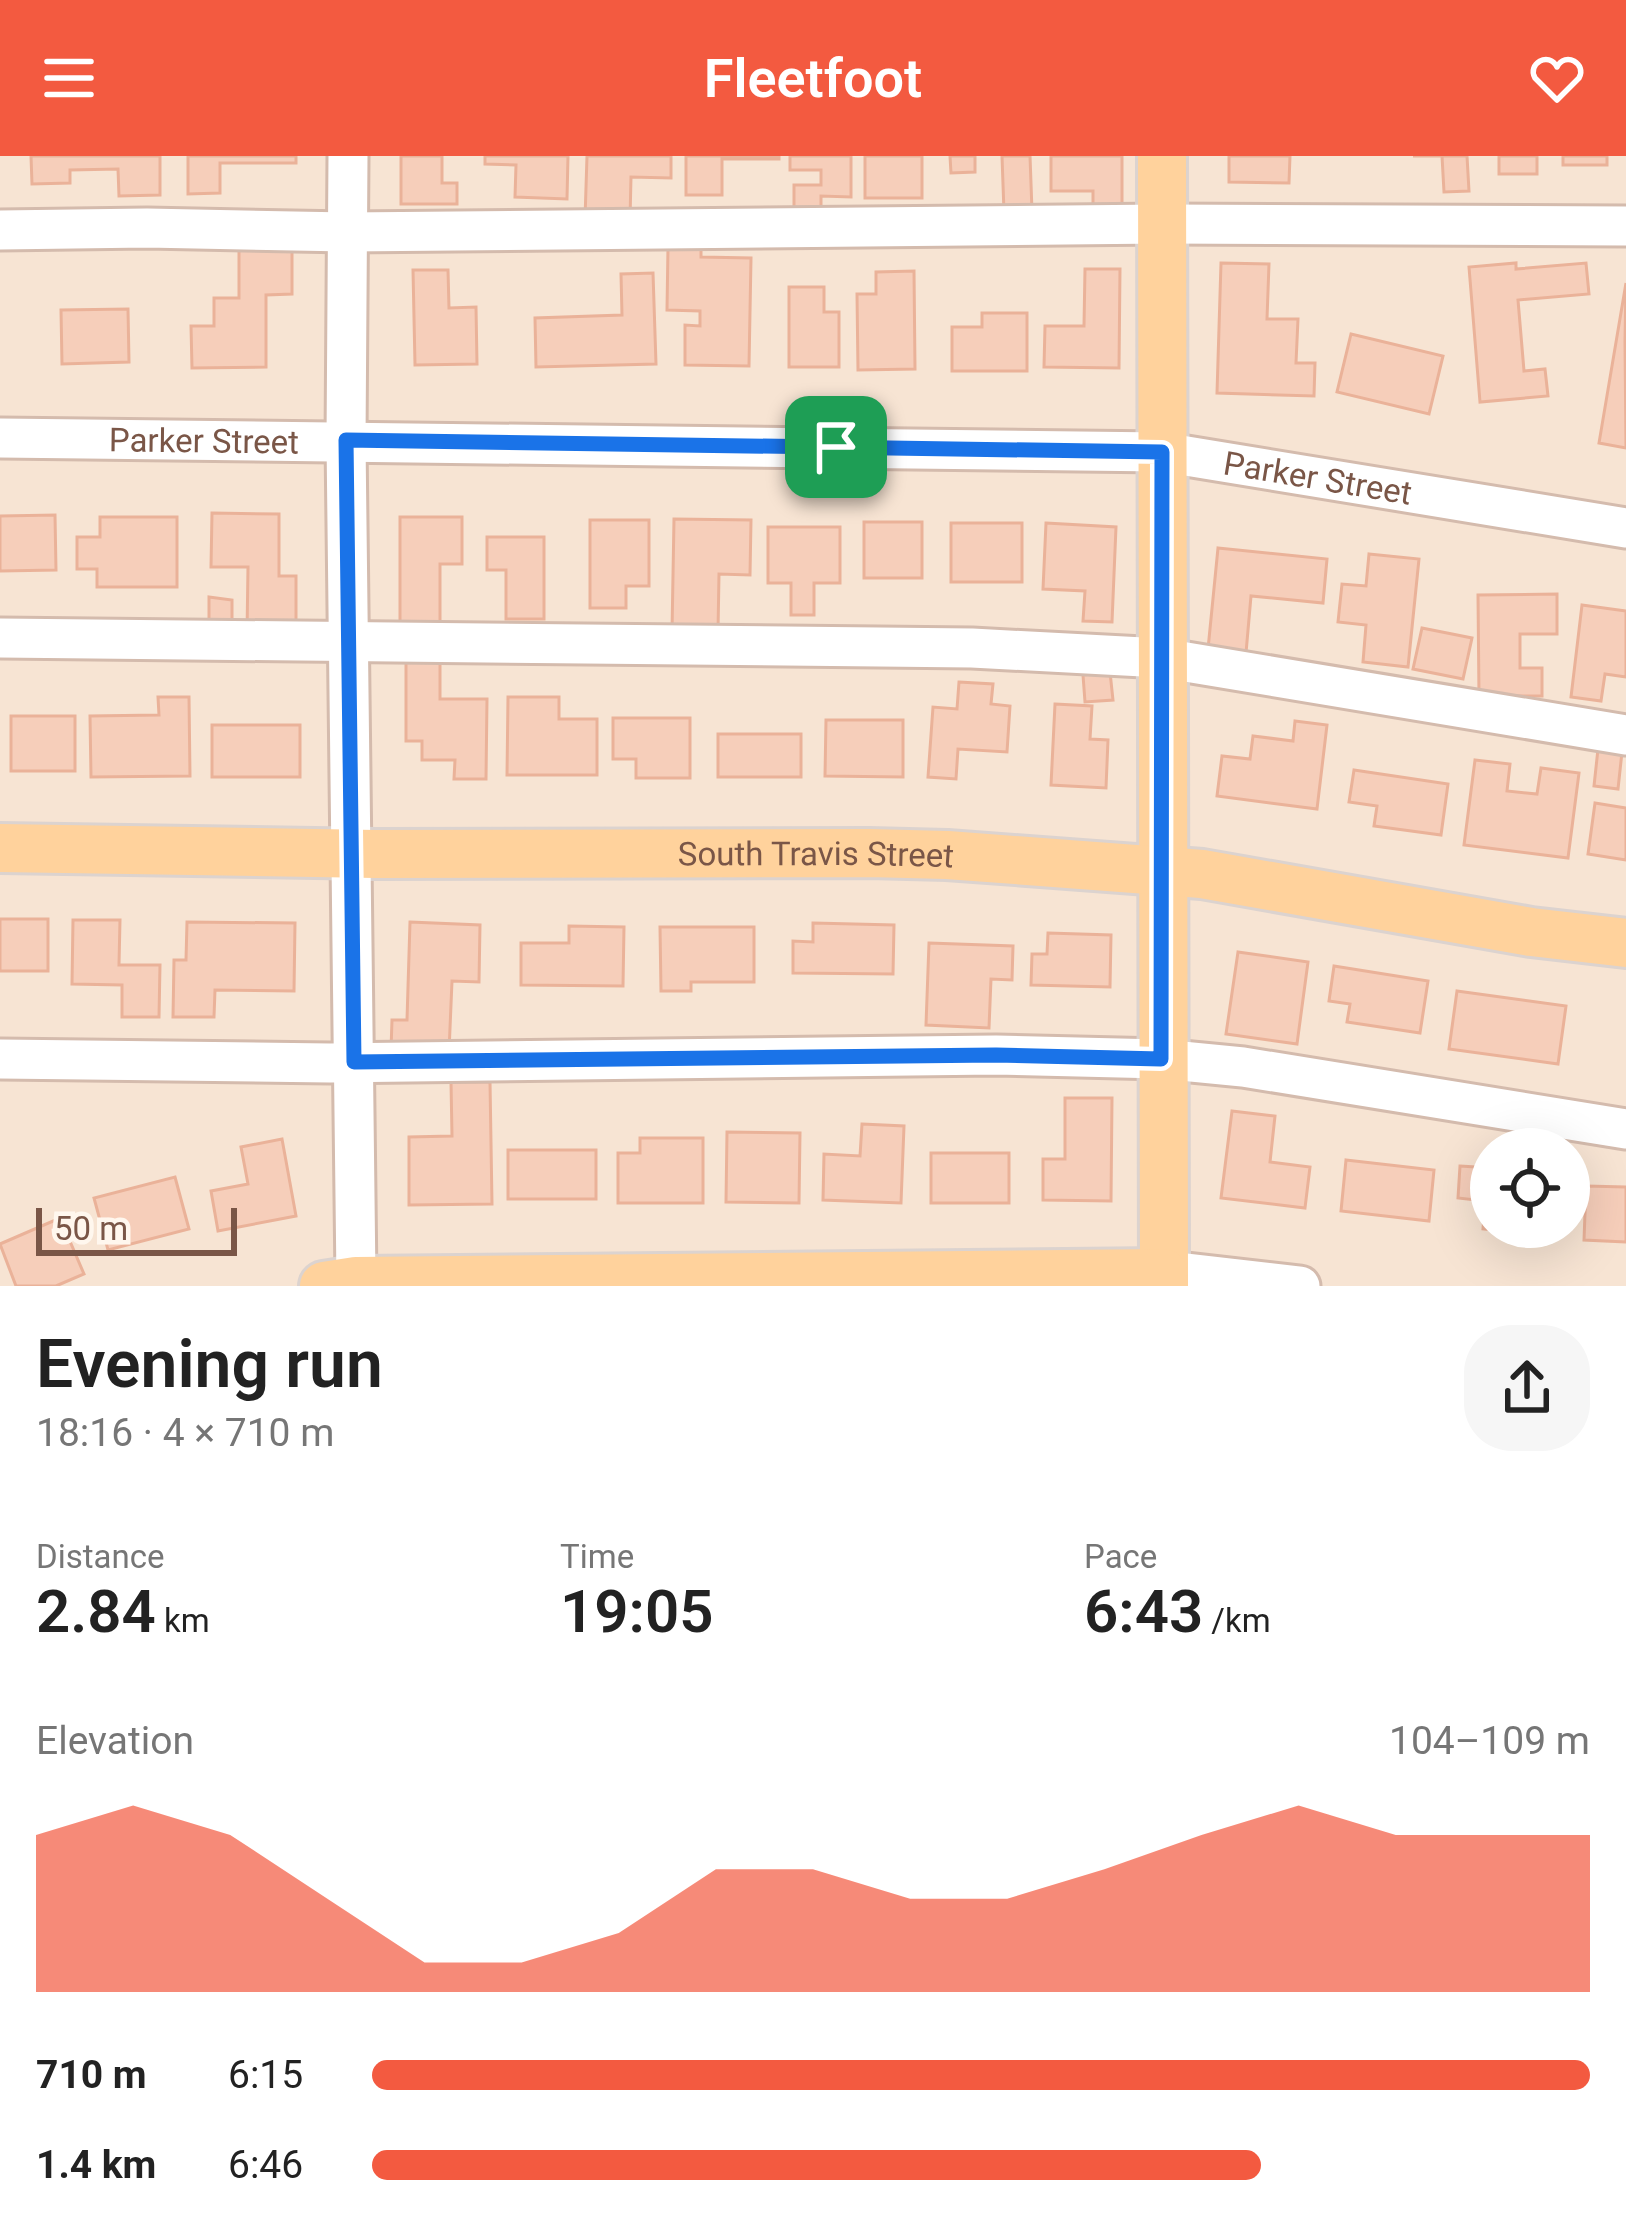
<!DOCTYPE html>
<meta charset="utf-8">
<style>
:root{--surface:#fff;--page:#f6f6f6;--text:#222;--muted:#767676;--accent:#f35a40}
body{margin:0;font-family:Roboto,sans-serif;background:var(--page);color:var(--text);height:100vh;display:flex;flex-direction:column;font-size:45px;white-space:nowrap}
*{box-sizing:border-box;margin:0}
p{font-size:39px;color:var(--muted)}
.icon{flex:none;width:66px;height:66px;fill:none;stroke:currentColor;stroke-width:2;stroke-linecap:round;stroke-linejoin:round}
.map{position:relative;height:1130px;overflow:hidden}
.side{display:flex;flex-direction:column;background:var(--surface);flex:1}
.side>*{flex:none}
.tools{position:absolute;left:1470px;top:972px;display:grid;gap:24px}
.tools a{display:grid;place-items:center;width:120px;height:120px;border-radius:50%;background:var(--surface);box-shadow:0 12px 48px #0002;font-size:60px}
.scale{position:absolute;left:36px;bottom:30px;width:201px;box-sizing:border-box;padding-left:12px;border:6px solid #7a5647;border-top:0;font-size:33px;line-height:42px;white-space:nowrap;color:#7a5647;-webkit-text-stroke:9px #fff7ee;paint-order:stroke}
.pin{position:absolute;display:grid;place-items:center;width:102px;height:102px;color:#fff;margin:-51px;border-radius:24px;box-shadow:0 6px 18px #0006}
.round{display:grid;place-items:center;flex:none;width:126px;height:126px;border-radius:48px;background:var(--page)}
.headline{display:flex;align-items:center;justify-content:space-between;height:204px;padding:0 36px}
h1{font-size:66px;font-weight:600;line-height:90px}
.figures{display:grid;grid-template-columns:repeat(3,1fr);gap:18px;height:204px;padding:12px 36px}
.figures div{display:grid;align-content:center}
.figures b{font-size:60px;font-weight:600}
.figures small{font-size:33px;font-weight:400}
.figures p{font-size:33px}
.chart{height:336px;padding:24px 36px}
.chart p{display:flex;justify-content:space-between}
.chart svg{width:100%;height:216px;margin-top:12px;fill:var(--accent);opacity:.7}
ul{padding:0 36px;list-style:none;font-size:39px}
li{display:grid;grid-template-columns:192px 144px 1fr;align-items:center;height:90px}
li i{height:30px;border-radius:15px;background:var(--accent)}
header{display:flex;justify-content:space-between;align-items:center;height:156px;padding:0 36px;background:var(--accent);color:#fff;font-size:54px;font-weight:600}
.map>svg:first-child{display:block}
.residential{fill:#f7e4d3;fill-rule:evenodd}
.building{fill:#f6ceba;stroke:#eab299;stroke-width:3}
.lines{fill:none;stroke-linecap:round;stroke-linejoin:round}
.minor-casing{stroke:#d4bbad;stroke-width:45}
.major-casing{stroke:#dcd3cf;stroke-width:54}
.minor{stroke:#fff;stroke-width:39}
.major{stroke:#ffd29c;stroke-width:48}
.route-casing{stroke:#fff;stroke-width:24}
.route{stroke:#1a73e8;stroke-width:15}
.labels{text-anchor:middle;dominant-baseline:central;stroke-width:9;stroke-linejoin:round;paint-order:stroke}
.street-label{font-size:33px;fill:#7a5647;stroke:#fff7ee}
</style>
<header><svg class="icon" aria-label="menu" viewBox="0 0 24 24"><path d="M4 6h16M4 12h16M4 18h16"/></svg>Fleetfoot<svg class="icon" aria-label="heart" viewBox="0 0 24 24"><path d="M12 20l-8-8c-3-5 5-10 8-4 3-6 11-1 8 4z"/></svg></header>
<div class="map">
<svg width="1626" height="1130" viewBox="0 0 1626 1130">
<rect width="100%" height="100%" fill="#fef3e5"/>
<path class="residential" d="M0 0H1626V1130H0ZM1491 993H1569V1071H1491Z"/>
<g class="building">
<path d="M31 0H160V39L119 40 118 13 70 14V27L32 28Z"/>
<path d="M188 0H296V7H220V37L188 38Z"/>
<path d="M401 0H442V27H457V48H401Z"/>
<path d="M485 0H568L567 43 515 41 516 9 485 8Z"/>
<path d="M587 0H671V22L631 21 630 64 585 63Z"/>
<path d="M686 0H779V3H722V39H686Z"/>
<path d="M790 0H851V41L821 40V60H794V29H821V14H790Z"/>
<rect x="865" y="0" width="57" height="42"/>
<path d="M950 0H975V16L951 17Z"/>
<path d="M1002 0H1030L1032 55 1004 56Z"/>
<path d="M1051 0H1122V62L1093 61V35H1051Z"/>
<path d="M1229 0H1290L1289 27 1229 26Z"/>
<path d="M1413 0H1467L1469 35 1444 36 1442 0Z"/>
<rect x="1499" y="0" width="38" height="18"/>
<rect x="1563" y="0" width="44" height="9"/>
<path d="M292 89V138L266 139V211L192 212 191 170H214V142H239V90Z"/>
<path d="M668 91 701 92V101L751 102 749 210 685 209V169L700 170V155L667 154Z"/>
<path d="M1221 107 1269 108 1267 163H1298L1296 207H1315L1314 240 1217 237Z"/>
<path d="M1516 107V113L1586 107 1589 138 1518 144 1524 215 1545 213 1548 240 1480 246 1469 111Z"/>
<path d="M1085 113H1120L1119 212 1044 211 1045 170H1084Z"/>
<path d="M413 114H448L449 152 476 151 477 208 415 209Z"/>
<path d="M914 115 915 213 858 214 857 138H876V116Z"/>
<path d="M653 117 656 208 536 211 535 162 622 159 621 118Z"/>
<path d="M1626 127 1625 186 1626 292 1599 287Z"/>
<path d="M789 131H824V156H839V211H789Z"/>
<path d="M128 153 129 206 62 208 61 154Z"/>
<path d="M982 157H1027V215H952V171H982Z"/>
<path d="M1351 178 1443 200 1429 258 1337 236Z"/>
<path d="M212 357 279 358V420H296V479L247 478 248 411H211Z"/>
<path d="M55 359 56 414 0 415V360Z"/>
<path d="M100 361H177V431H97V413H77V381H100Z"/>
<path d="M400 361H462V408H440V472H400Z"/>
<path d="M674 363 751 364 750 419 719 418 718 476H672Z"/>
<path d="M590 364H649V430H626V452H590Z"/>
<rect x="864" y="366" width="58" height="56"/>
<rect x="951" y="367" width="71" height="59"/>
<path d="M1046 367 1116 371 1112 466 1083 465 1085 435 1043 433Z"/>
<path d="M768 371H840V427H814V459H791V427H768Z"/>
<path d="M487 381H544V463H506V414H487Z"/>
<path d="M1218 392 1327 403 1323 447 1251 440 1246 497 1208 493Z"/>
<path d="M1369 398 1419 403 1408 511 1363 506 1366 469 1338 466 1342 428 1366 430Z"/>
<path d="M1557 438V478H1520V512H1542V540H1479L1478 439Z"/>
<path d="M209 441 232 444V472H209Z"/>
<path d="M1582 449 1626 455V521L1605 518 1601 545 1571 541Z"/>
<path d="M1422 472 1472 482 1463 523 1413 513Z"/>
<path d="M406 505H440V543H487L486 623H454L455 604H422V585H406Z"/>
<path d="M1110 516 1113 544 1085 546 1083 519Z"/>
<path d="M959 526 993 528 991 548 1010 550 1007 596 958 593 956 623 928 621 933 551 957 553Z"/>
<path d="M158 541H189L190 620 91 621 90 560 159 559Z"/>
<path d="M508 541H559V563H597V619H507Z"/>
<path d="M1055 548 1092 550 1090 583 1108 584 1106 632 1051 629Z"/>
<rect x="11" y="560" width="64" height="55"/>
<path d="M613 562H690V622H636V603H613Z"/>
<path d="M826 564H903V621L825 620Z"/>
<path d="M1295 565 1327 569 1317 653 1217 640 1222 600 1250 603 1253 580 1293 585Z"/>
<rect x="212" y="569" width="88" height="52"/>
<rect x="718" y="578" width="83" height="43"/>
<path d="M1598 593 1622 596 1618 633 1594 630Z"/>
<path d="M1475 604 1510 608 1507 635 1537 638 1541 612 1579 617 1568 702 1464 689Z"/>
<path d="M1354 614 1448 628 1441 679 1374 670 1377 650 1349 646Z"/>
<path d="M1595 647 1626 652V704L1588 698Z"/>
<rect x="0" y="763" width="48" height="52"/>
<path d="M73 764H120L119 809H160L159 861H122V829L72 828Z"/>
<path d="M187 766 295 767 294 835 215 834 214 861H173L174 804H186Z"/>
<path d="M410 766 480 769 479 826 452 825 449 896 391 894 392 864H407Z"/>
<path d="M813 767 894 769 893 818 793 817V785L813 786Z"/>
<path d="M569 770 624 771 623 830 521 829V787H569Z"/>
<path d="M660 771H754V826H691V835H661Z"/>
<path d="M1048 777 1111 779 1110 831 1031 829 1032 798H1047Z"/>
<path d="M929 787 1013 790 1012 824 991 823 989 872 926 869Z"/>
<path d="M1238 796 1308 806 1297 888 1226 878Z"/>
<path d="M1334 810 1428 825 1420 877 1347 866 1350 848 1329 845Z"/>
<path d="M1457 835 1566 850 1558 908 1449 893Z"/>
<path d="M451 926H490L492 1048 409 1049V981L452 980Z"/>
<path d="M1065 942H1112L1111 1045 1043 1044V1003H1065Z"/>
<path d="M1232 955 1275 960 1270 1006 1310 1011 1305 1052 1221 1042Z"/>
<path d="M862 968 904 970 901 1047 823 1044 824 998 860 1000Z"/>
<path d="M727 976 800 977 799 1047 726 1046Z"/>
<path d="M640 982H703V1047H618V997H640Z"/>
<path d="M282 983 296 1060 218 1075 211 1035 248 1028 241 991Z"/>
<rect x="508" y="994" width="88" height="49"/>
<rect x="931" y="997" width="78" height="50"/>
<path d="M1346 1004 1434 1014 1429 1065 1341 1055Z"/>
<path d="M1460 1010 1491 1012V1071H1556L1555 1080 1483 1073 1485 1045 1458 1042Z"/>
<path d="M175 1021 189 1073 108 1094 94 1042Z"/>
<path d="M1586 1030 1626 1031V1086L1584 1084Z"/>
<path d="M60 1062 84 1118 56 1130H16L0 1088Z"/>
</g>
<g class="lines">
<g class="minor-casing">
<g id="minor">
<path d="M348 0 346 285 356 1125"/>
<path d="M0 74 147 72 347 76 1163 68 1626 70"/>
<path id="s1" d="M0 282 1162 296 1626 372"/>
<path d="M0 482 972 492 1162 502 1626 579"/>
<path d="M0 903 330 907 996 899 1161 903 1243 911 1626 973"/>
<path d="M1163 1117H1187L1300 1130"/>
</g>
</g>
<g class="major-casing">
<g id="major">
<path d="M1162 0 1164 1130"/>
<path id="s2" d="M0 692 376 698 869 697 947 699 1202 718 1531 776 1626 787"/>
<path d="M324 1130 356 1125 1163 1117"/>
</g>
</g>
<use href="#minor" class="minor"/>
<use href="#major" class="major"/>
</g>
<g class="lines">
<g class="route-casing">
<path id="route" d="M346 284 1162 296 1161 903 996 899 354 906Z"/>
</g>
<use href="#route" class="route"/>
</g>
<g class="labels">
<g class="street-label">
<text stroke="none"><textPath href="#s1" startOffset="204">Parker Street</textPath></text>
<text stroke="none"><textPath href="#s1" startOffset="1320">Parker Street</textPath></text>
<text stroke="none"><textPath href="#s2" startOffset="816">South Travis Street</textPath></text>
</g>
</g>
</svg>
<div class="tools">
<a><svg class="icon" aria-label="locate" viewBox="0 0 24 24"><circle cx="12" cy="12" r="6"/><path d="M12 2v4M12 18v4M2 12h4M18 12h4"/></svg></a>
</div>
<div class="scale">50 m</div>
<div class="pin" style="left:836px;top:291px;background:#1e9e55"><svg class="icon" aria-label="arrive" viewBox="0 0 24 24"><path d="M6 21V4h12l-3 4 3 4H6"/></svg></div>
</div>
<section class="side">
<div class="headline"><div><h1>Evening run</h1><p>18:16 · 4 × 710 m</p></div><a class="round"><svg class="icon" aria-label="share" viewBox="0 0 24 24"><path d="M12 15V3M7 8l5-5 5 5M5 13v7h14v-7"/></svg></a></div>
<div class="figures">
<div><p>Distance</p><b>2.84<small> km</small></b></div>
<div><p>Time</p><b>19:05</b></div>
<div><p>Pace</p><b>6:43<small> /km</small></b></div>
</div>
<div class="chart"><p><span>Elevation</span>104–109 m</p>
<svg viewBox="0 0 160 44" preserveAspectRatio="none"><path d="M0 44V12L10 6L20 12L30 25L40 38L50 38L60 32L70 19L80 19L90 25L100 25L110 19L120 12L130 6L140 12L150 12L160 12V44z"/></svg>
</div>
<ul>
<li><b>710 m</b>6:15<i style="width:100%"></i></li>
<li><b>1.4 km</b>6:46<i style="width:73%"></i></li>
</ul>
</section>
